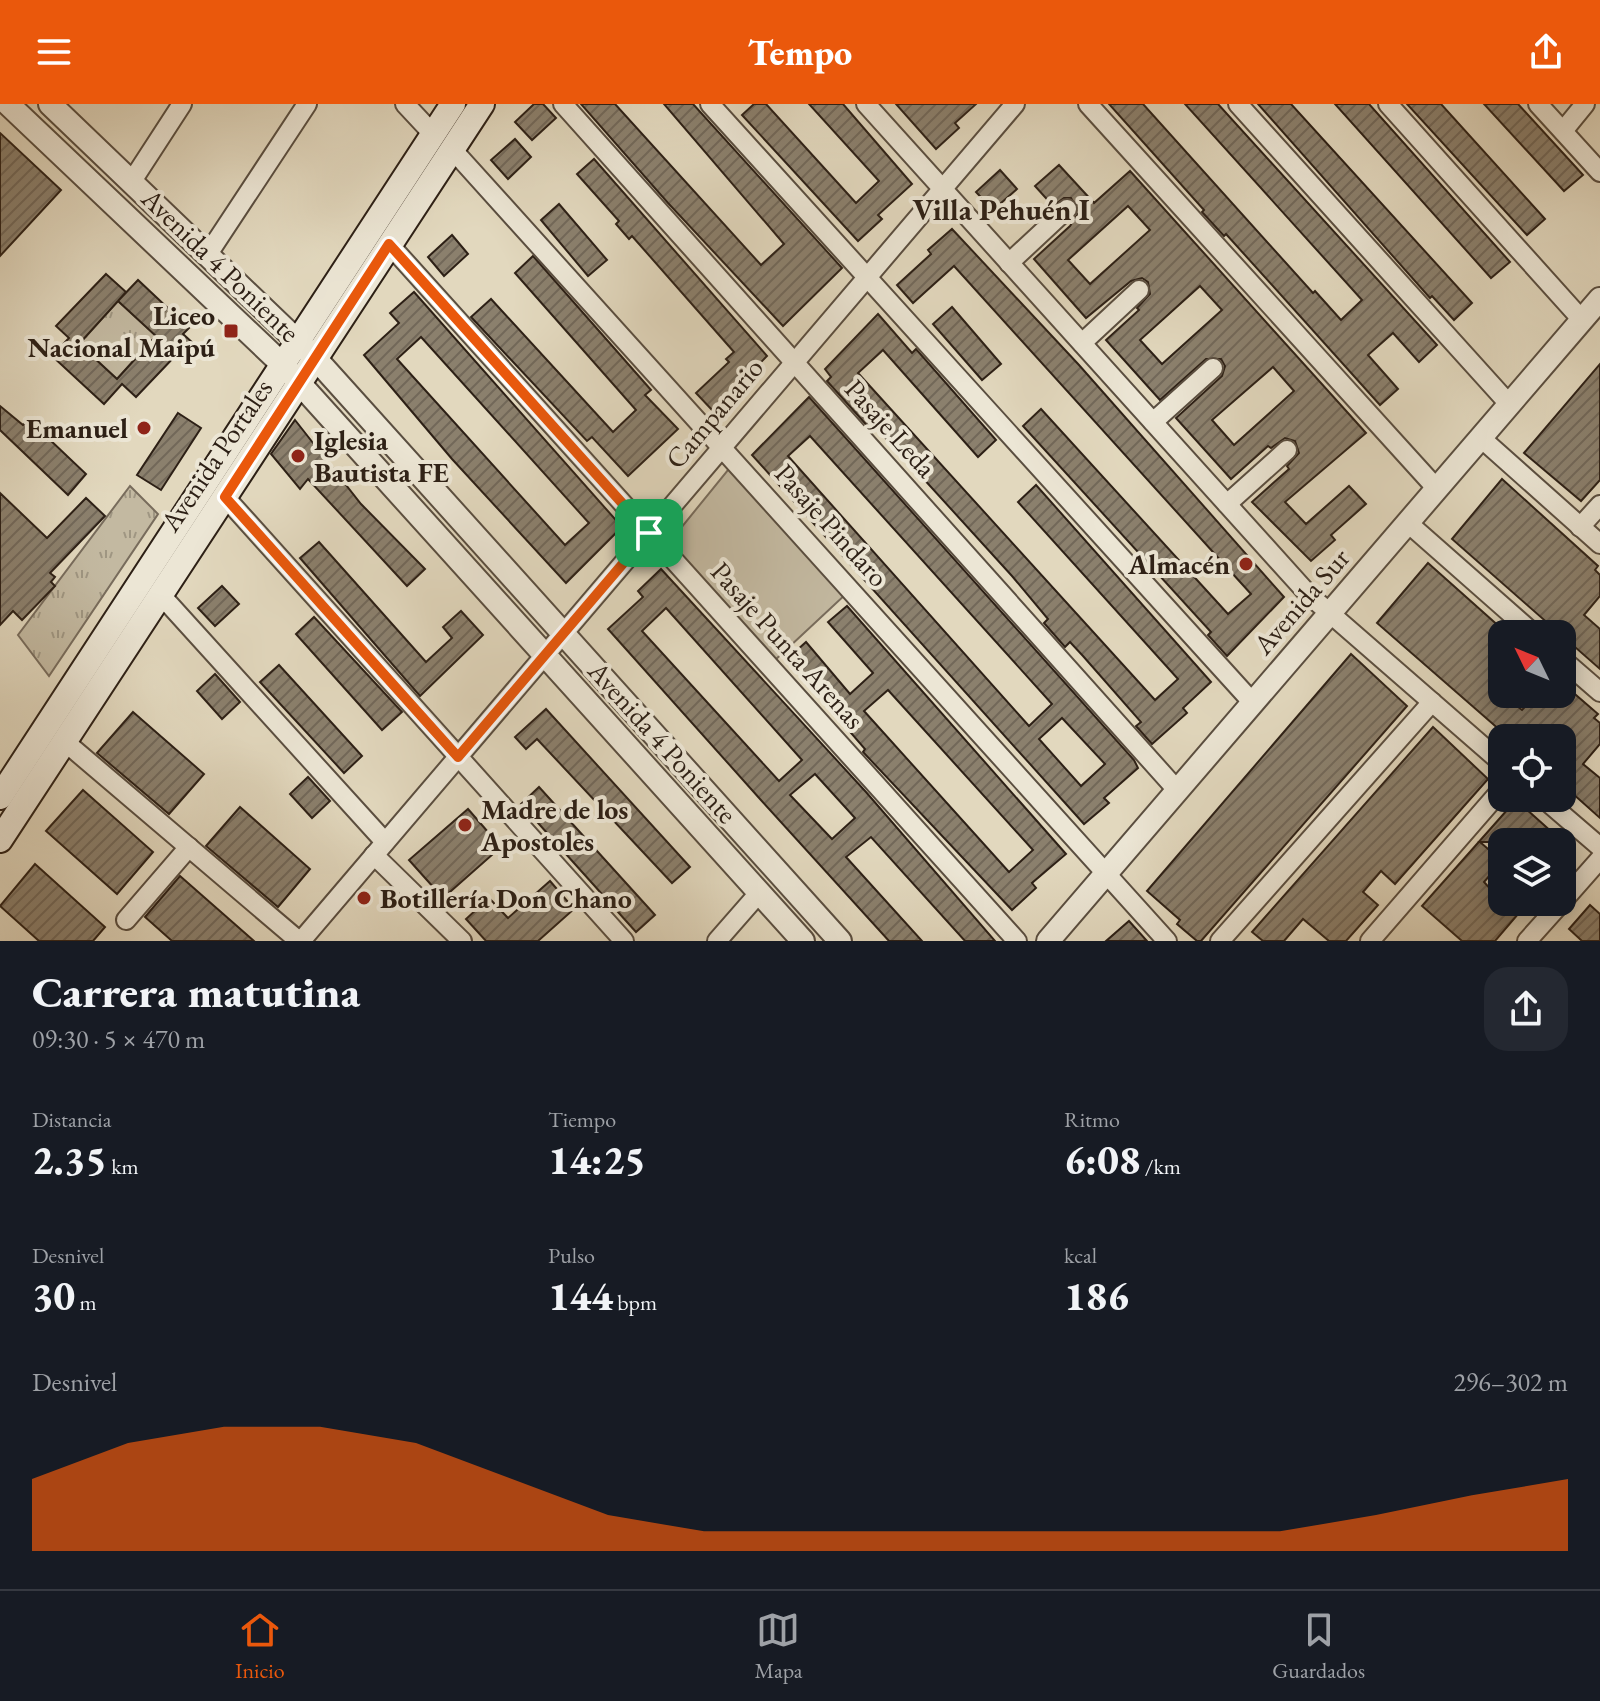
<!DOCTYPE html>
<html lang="es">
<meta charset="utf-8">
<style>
:root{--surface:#171b24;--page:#242831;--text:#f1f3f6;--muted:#9ea1a6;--line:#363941;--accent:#ea580c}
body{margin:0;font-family:"EB Garamond",serif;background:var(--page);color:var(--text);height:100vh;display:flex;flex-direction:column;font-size:30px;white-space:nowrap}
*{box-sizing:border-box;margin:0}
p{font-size:26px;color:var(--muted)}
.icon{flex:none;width:44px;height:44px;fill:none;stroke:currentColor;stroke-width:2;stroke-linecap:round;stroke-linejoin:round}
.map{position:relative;height:837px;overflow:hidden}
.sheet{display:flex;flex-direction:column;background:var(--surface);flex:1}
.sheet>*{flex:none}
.needle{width:52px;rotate:313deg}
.controls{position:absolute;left:1488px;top:516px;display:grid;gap:16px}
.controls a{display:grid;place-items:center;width:88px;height:88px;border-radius:16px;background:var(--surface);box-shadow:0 4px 20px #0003;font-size:40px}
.pin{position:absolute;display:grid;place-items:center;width:68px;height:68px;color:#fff;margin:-34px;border-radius:16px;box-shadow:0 4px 12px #0006}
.round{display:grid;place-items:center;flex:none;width:84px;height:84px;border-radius:24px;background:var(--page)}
.overview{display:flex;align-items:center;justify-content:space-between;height:136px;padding:0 32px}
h1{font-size:44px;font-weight:800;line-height:60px}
.metrics{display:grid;grid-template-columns:repeat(3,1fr);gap:12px;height:136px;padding:8px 32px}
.metrics div{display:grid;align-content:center}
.metrics b{font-size:40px;font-weight:800}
.metrics small{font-size:22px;font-weight:400}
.metrics p{font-size:22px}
.chart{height:224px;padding:16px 32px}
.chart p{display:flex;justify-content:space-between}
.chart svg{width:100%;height:144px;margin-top:8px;fill:var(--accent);opacity:.7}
header{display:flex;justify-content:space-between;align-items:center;height:104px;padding:0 32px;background:var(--accent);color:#fff;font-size:36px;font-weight:800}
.tab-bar{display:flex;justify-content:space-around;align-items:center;height:112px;border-top:2px solid var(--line);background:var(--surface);font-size:22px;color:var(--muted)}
.tab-bar a{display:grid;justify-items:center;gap:4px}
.tab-bar .on{color:var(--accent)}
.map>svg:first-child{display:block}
.grass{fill:url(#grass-tufts);stroke:#786c5c;stroke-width:2}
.green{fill:#c3b9a1;stroke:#786c5c;stroke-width:2}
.building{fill:url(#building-hatch);stroke:#2d2016;stroke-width:2;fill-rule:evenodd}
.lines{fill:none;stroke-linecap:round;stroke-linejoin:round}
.minor-casing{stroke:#5a4e40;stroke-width:22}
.tertiary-casing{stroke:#5a4e40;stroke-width:26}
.secondary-casing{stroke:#2d2016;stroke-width:28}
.minor{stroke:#ece6d5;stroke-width:18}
.tertiary{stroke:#ece6d5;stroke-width:22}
.secondary{stroke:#ece6d5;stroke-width:24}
.route-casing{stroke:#fff;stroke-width:16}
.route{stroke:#ea580c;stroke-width:10}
.poi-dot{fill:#8f2418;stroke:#ece6d5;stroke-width:3}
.labels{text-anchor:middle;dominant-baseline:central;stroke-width:8;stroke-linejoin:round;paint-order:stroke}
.street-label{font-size:28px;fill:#2d2016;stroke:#ece6d5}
.poi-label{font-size:28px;font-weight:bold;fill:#2d2016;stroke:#ece6d5;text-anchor:end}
.neighbourhood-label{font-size:30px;font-weight:bold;fill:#2d2016;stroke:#ece6d5}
</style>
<header><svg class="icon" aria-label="menu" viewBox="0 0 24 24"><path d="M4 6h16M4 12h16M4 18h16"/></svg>Tempo<svg class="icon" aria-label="share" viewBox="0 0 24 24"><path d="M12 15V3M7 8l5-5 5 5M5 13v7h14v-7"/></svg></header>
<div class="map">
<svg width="1600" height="837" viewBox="0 0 1600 837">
<defs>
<pattern id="grass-tufts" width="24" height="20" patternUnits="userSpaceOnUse" patternTransform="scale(2)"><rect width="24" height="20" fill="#c3b9a1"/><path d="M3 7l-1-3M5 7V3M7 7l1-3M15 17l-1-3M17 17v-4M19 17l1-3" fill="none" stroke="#9f9682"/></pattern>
<pattern id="building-hatch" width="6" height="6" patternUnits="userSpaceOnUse" patternTransform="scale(2)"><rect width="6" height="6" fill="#8b806d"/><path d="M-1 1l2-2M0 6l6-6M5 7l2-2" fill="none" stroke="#726859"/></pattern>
</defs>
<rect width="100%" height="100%" fill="#e2d8be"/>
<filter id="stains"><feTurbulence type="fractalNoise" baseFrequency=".0025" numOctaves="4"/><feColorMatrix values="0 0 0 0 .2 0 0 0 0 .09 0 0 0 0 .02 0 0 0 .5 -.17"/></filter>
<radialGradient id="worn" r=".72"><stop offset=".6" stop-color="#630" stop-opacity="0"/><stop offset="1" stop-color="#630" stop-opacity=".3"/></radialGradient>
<g class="grass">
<path d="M118 197 156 232 117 275 79 240Z"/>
<path d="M130 382 158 410 49 572 18 531Z"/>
</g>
<path class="green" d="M732 361 847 489 774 557 668 440Z"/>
<g class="building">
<path d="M534 0H543L556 14 532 36 515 18Z"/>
<path d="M581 0H615L761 161 784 140 664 0H693L842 164 783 222 668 99Z"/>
<path d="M754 0H766L856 99 879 77 809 0H843L912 80 878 111 882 115 858 137 742 11Z"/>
<path d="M896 0H976L955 19 959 24 936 45Z"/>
<path d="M1109 0H1143L1313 189 1315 187 1341 216 1362 196 1185 0H1218L1437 241 1419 258 1393 229 1368 251 1398 285 1380 301 1226 130 1224 132 1202 108 1204 106Z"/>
<path d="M1258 0H1291L1472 199 1454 216 1432 192 1430 194Z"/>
<path d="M1335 0H1369L1510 158 1491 174Z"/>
<path d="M1407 0H1441L1545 115 1527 131Z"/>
<path d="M1484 0H1518L1583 71 1564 87Z"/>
<path d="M0 29 61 86 0 152Z"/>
<path d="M515 35 531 53 508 75 491 56Z"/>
<path d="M594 55 767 252 713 307 696 289 729 258 726 255 734 248 632 132 629 135 616 120 619 117 577 70Z"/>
<path d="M1059 61 1094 99 1130 67 1366 329 1285 398 1306 420 1349 382 1366 400 1331 431 1335 436 1311 457 1252 398 1289 365 1287 362 1299 349 1295 337 1285 334 1271 344 1268 342 1231 375 1176 314 1222 272 1225 262 1221 255H1206L1160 296 1106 236 1139 206 1137 204 1150 190 1148 178 1142 174 1131 177 1086 214 1034 155 1070 122 1079 108 1071 94H1064L1053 102 1035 82ZM1128 102 1150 126 1090 180 1068 156ZM1200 182 1222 206 1162 260 1140 236ZM1273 263 1294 287 1234 341 1212 316Z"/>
<path d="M1000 66 1017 85 993 106 976 88Z"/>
<path d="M559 100 607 156 588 172 541 116Z"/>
<path d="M952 125 1079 261 1284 493 1227 552 1208 531 1211 528 1023 322 1041 305 1228 510 1251 490 954 162 913 199 897 181 931 150 928 146Z"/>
<path d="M452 131 468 150 444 172 428 153Z"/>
<path d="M533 152 651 286 645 291 678 325 628 372 592 333 587 337 471 213 491 195 613 328 636 306 515 169Z"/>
<path d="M106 170 126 188 118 197 138 176 189 224 183 230 194 240 181 254 177 250 136 293 122 280 104 300 52 252 69 234 56 222ZM118 197 156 232 117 275 79 240Z"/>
<path d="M414 188 622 423 566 479 452 355 364 251 399 219 390 209ZM421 233 589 419 565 441 397 255Z"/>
<path d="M952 203 1001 260 982 276 933 220Z"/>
<path d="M878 210 912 249 916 245 996 336 978 353 883 246 858 269 1155 596 1178 575 1018 398 1036 381 1211 578 1183 604 1187 609 1152 640 1136 622 1141 618 1083 552 1070 538 1065 543 1044 519 1048 515 1012 472 911 361 880 328 874 323 871 326 827 277 831 273 825 265Z"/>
<path d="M1600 260V376L1581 397 1524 349Z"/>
<path d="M809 293 1134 656 1138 664 1104 694 1109 699 1084 720 752 351ZM810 332 1052 600 1029 622 788 352ZM1062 614 1105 660 1081 682 1039 635Z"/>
<path d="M0 302 23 321 28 315 86 370 68 391 0 326Z"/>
<path d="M178 309 201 324 161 386 137 371Z"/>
<path d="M295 316 361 400 425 465 407 482 308 375 300 385 271 350Z"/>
<path d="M1502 375 1598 462 1595 466 1600 471V492L1584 511 1600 525V565L1452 435Z"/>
<path d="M0 389 47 434 86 394 105 412 50 469 55 473 51 478 55 482 22 516 13 507 0 521Z"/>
<path d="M319 438 426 558 452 534 443 523 461 507 483 531 420 592 300 454Z"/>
<path d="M1428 459 1502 525V590L1522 606 1537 590H1565L1569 585 1598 610 1594 614 1600 619V640L1583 660 1600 674V714L1562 680V634H1509L1377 519Z"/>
<path d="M661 465 866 688 995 837H965L871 733 846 753 922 837H889L760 695 608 525 643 493 638 487ZM666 504 802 656 779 677 642 527ZM815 670 855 714 832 735 790 691Z"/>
<path d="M222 482 239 500 215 522 198 504Z"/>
<path d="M847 502 1066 750 1032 779 1036 784 1012 806 863 648 865 645 787 555 806 538 850 590 873 569 828 518ZM888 586 1033 746 1009 768 864 607Z"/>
<path d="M314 513 402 608 382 626 296 530Z"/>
<path d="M1351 550 1407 602 1201 837H1197L1177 820 1180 816 1147 787Z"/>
<path d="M279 561 362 652 344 669 260 578Z"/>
<path d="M215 570 240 598 222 615 197 587Z"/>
<path d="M546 605 690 763 672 779 537 635 526 645 515 633Z"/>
<path d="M133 608 204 670 169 710 97 649Z"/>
<path d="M1433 623 1488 675 1395 780 1381 767 1363 788 1378 801 1346 837H1329L1303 815 1284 837H1263L1252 828Z"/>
<path d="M308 673 330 697 312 714 290 690Z"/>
<path d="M539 683 655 811 636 828 521 700Z"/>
<path d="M83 686 153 748 117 790 46 727Z"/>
<path d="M1516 696 1563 738H1480L1502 757 1484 778 1502 798 1519 809 1495 837H1462L1422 802Z"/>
<path d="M240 703 310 765 278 803 206 742Z"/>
<path d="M468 705 501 743 443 794 409 756Z"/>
<path d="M35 760 105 823 93 837H39L0 802Z"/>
<path d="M180 772 254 837H172L145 813Z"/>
<path d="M550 777 574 805 538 837H486L466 815 489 794 508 814Z"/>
<path d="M1590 801 1600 810V837H1582L1569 825Z"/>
<path d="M1129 817 1147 837H1106Z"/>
</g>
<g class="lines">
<g class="minor-casing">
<g id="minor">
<path d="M405 0 433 30"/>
<path d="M563 0 1177 686"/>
<path d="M710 0 1253 599"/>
<path d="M866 0 1309 491 1502 659"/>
<path d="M1088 0 1437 385"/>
<path d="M1238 0 1509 300"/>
<path d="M1388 0 1582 216"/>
<path d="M1538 0 1600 68"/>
<path d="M1563 27 1585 0"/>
<path d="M452 45 1167 837"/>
<path d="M132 77 182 0"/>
<path d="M389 140 1017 837"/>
<path d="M208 150 307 0"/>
<path d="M1009 159 1067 105"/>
<path d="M1082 239 1139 186"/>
<path d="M1153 318 1213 264"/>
<path d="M1481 334 1600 440"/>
<path d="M225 393 624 837"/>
<path d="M1227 400 1287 346"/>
<path d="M1408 419 1534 530"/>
<path d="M1580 423 1600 401"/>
<path d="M160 490 385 738"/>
<path d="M1562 555 1600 588"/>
<path d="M64 637 299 837"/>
<path d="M1543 694 1600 743"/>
<path d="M374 751 462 837"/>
<path d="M1562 798 1600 755"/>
<path d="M126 816 189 743"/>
<path d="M301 837 1015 0"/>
<path d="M717 837 759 789"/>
<path d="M1220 837 1432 598"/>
<path d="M1370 837 1502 685"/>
<path d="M1527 837 1562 798"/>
</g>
</g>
<g class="tertiary-casing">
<g id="tertiary">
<path d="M8 0 283 261 803 837"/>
<path d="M50 0 316 255 840 837"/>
<path d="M1048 837 1600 195"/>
</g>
</g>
<g class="secondary-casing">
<g id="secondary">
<path d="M0 693 453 0"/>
<path d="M0 736 482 0"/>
</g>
</g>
<use href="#minor" class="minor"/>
<use href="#tertiary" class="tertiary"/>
<use href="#secondary" class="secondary"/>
</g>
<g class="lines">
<g class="route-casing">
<path id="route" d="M389 140 649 429 458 653 225 393Z"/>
</g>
<use href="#route" class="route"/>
</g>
<g class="poi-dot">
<rect x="223" y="219" width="16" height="16" rx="4"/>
<circle cx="144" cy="324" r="8"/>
<circle cx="298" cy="352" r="8"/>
<circle cx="1246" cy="460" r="8"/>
<circle cx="465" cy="721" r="8"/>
<circle cx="364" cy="794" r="8"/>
</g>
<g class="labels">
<g class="street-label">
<text transform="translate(221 161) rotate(44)">Avenida 4 Poniente</text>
<text transform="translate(714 309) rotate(-50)">Campanario</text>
<text transform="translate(891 324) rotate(48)">Pasaje Leda</text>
<text transform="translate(216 351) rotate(-56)">Avenida Portales</text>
<text transform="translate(832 421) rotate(48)">Pasaje Pindaro</text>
<text transform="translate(1301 497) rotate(-49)">Avenida Sur</text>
<text transform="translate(788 541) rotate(48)">Pasaje Punta Arenas</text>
<text transform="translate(663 638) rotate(48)">Avenida 4 Poniente</text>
</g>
<g class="poi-label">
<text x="215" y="211">Liceo<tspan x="215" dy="32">Nacional Maipú</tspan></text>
<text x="128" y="324">Emanuel</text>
<text x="314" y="336" text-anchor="start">Iglesia<tspan x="314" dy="32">Bautista FE</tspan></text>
<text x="1230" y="460">Almacén</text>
<text x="481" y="705" text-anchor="start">Madre de los<tspan x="481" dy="32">Apostoles</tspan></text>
<text x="380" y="794" text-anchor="start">Botillería Don Chano</text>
</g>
<g class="neighbourhood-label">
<text x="1001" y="105">Villa Pehuén I</text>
</g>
</g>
<rect width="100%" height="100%" filter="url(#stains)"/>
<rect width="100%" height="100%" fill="url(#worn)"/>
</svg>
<div class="controls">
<a><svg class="needle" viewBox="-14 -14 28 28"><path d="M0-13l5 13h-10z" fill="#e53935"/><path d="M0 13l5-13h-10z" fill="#9ea1a6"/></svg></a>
<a><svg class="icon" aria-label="locate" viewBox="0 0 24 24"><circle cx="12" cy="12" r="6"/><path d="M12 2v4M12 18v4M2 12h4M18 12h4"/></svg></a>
<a><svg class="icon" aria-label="layers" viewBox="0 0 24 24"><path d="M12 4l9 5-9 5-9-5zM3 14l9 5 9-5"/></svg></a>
</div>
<div class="pin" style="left:649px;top:429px;background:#1e9e55"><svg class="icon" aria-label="arrive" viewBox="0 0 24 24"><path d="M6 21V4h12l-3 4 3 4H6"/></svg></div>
</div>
<section class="sheet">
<div class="overview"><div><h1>Carrera matutina</h1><p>09:30 · 5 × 470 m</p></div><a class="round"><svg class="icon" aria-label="share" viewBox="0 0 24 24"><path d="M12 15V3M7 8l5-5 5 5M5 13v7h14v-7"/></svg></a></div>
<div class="metrics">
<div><p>Distancia</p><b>2.35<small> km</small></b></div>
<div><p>Tiempo</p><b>14:25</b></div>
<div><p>Ritmo</p><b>6:08<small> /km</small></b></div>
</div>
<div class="metrics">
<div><p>Desnivel</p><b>30<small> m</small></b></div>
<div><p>Pulso</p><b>144<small> bpm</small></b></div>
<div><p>kcal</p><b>186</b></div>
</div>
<div class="chart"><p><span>Desnivel</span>296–302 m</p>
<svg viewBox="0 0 160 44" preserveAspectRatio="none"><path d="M0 44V22L10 11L20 6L30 6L40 11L50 22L60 33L70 38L80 38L90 38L100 38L110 38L120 38L130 38L140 33L150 27L160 22V44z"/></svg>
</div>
</section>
<nav class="tab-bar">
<a class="on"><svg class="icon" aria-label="home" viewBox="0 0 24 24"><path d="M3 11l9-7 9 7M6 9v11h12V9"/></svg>Inicio</a>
<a><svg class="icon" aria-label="map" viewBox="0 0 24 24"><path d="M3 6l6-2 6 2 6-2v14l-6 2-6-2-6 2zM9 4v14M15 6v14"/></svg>Mapa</a>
<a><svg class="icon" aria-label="saved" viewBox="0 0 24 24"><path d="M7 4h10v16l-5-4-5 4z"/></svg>Guardados</a>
</nav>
